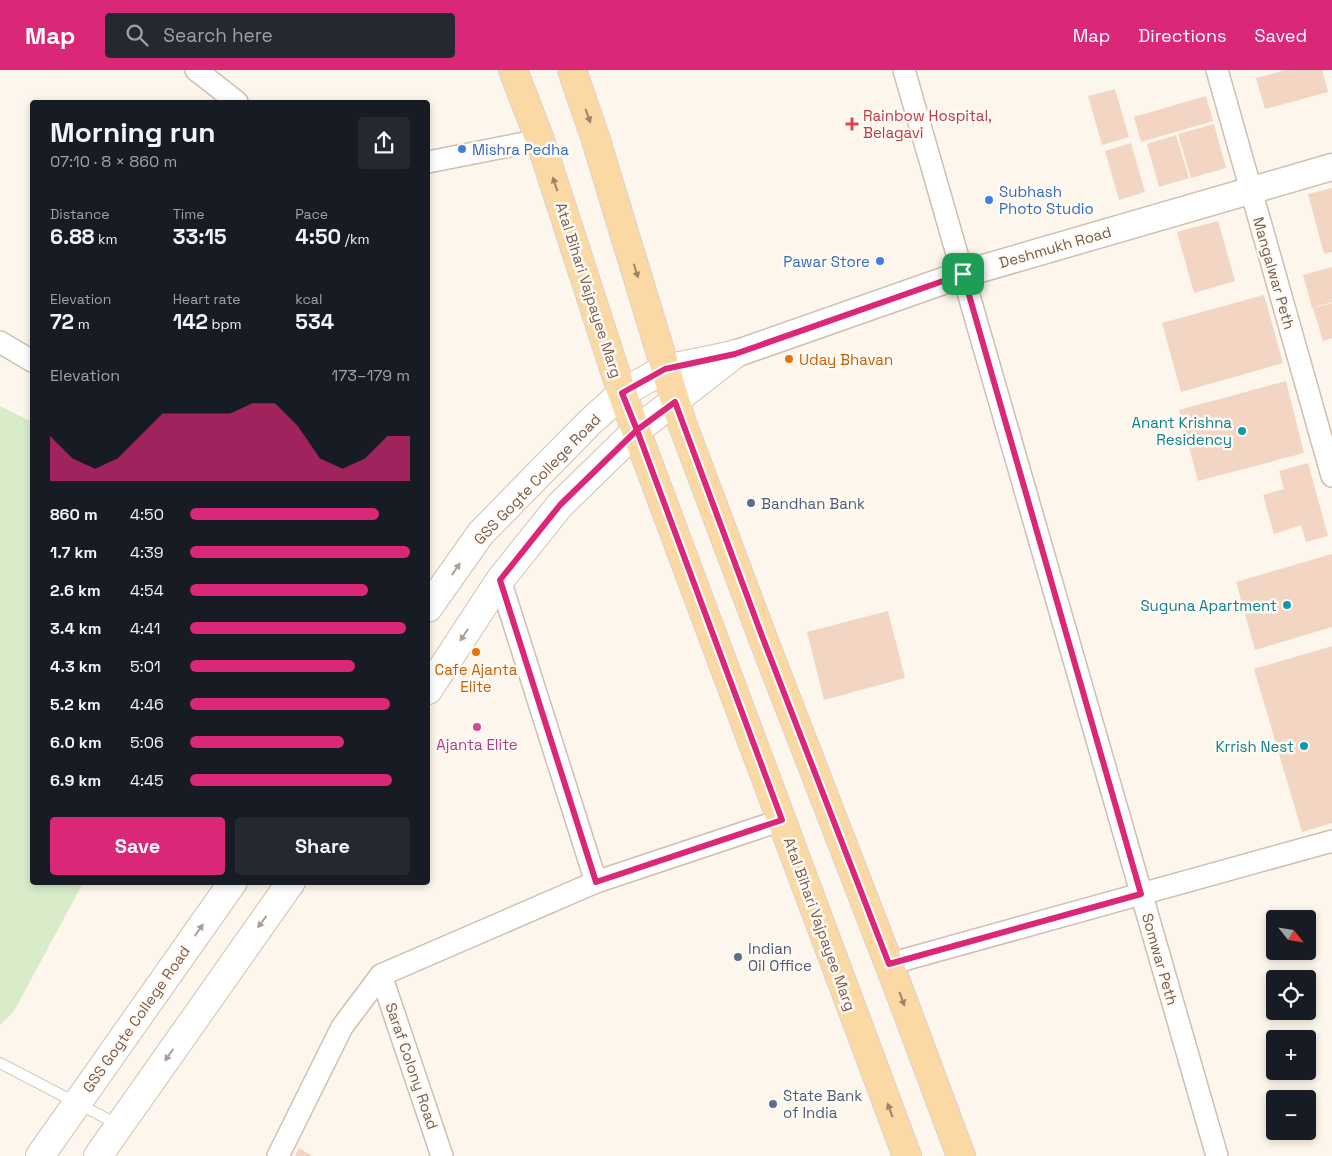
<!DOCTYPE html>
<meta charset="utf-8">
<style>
:root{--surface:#171b24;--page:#242831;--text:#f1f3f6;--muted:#9ea1a6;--accent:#db2777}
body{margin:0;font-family:"Space Grotesk",sans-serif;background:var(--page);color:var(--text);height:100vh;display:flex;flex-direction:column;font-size:19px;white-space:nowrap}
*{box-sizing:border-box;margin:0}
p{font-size:16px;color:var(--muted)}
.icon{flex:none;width:28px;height:28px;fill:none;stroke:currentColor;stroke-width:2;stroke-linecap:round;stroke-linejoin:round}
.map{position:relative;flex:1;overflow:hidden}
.panel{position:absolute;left:30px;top:30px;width:400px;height:785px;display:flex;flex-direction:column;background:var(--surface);border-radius:5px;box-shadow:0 2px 8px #0003}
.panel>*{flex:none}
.needle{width:32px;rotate:120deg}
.fabs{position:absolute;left:1266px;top:840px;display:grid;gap:10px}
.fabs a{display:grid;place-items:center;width:50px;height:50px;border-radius:5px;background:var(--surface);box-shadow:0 2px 8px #0003;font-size:25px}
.pin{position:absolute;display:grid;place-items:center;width:42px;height:42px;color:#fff;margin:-21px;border-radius:10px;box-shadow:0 2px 8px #0006}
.round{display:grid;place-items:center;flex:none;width:52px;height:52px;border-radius:5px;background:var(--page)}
.headline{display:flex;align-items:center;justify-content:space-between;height:85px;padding:0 20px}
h1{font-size:28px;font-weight:800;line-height:38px}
.figures{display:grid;grid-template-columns:repeat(3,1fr);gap:8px;height:85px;padding:5px 20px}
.figures div{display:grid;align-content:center}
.figures b{font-size:21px;font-weight:800}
.figures small{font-size:14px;font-weight:400}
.figures p{font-size:14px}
.chart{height:140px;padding:10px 20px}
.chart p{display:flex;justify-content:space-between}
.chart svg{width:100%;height:90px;margin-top:5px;fill:var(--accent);opacity:.7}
.primary-button{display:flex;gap:10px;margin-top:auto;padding:10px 20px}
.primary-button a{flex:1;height:58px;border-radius:5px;background:var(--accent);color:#fff;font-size:20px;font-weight:800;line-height:58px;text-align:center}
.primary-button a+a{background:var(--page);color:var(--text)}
ul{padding:0 20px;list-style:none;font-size:16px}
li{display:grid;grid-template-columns:80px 60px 1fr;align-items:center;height:38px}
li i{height:12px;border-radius:6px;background:var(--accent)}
header{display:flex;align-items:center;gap:30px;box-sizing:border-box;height:70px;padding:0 25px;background:var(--accent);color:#fff}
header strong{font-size:24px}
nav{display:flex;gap:28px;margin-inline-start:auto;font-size:18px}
.search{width:350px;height:45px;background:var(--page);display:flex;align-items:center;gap:12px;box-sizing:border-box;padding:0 18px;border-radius:5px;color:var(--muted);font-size:19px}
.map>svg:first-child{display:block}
.green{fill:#d8ecc9}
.building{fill:#f3d5c3}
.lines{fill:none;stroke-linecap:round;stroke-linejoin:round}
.service-casing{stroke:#d1beb0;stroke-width:12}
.minor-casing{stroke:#d1beb0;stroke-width:24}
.tertiary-casing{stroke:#d1beb0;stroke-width:29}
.secondary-casing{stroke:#d6c0b0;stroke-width:30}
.primary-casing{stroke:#dad1cd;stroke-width:30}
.service{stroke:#fff;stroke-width:10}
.minor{stroke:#fff;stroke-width:21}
.tertiary{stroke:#fff;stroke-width:26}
.secondary{stroke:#fff;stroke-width:28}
.primary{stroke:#fbd9a5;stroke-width:28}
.oneway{fill:#a18267}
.oneway2{fill:#af9d94}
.route-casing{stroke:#fff;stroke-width:10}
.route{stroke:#db2777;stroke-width:6}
.health-dot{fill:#e0444e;stroke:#fffaf3;stroke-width:2}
.shop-dot{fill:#3f7fe0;stroke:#fffaf3;stroke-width:2}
.food-dot{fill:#e8710a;stroke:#fffaf3;stroke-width:2}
.culture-dot{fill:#0f9aa8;stroke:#fffaf3;stroke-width:2}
.service-dot{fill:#5c6f8a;stroke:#fffaf3;stroke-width:2}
.hotel-dot{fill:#d1479c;stroke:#fffaf3;stroke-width:2}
.labels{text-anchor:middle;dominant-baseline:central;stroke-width:5;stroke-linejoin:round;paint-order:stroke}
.health-label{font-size:15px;fill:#be3a42;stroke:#fffaf3;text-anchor:start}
.shop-label{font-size:15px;fill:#366cbe;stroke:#fffaf3;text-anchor:start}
.street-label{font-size:15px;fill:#7a5c4d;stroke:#fffaf3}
.food-label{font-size:15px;fill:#c56008;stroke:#fffaf3;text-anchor:start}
.culture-label{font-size:15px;fill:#0d838f;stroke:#fffaf3;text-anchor:end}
.service-label{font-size:15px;fill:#4e5e75;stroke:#fffaf3;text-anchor:start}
.hotel-label{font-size:15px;fill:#b23c85;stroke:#fffaf3}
</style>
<header>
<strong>Map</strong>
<div class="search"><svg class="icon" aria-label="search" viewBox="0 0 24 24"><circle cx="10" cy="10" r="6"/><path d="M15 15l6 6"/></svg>Search here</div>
<nav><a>Map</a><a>Directions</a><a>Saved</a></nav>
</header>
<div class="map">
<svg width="1332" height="1086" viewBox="0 0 1332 1086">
<rect width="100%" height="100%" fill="#fdf6ec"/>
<path class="green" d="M0 336 32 352V812L83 813 14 941 0 955Z"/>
<g class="building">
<path d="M1286 0H1322L1328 22 1265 39 1256 8Z"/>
<path d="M1115 19 1129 67 1102 75 1088 26Z"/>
<path d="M1206 26 1213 51 1141 72 1134 47Z"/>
<path d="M1214 54 1226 98 1191 108 1178 64Z"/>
<path d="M1176 65 1189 108 1159 117 1147 74Z"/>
<path d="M1131 73 1145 122 1119 130 1105 81Z"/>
<path d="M1332 118V182L1324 184 1308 124Z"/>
<path d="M1218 151 1235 211 1194 223 1177 162Z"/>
<path d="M1332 197V232L1312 238 1303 205Z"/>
<path d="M1264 225 1283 293 1181 322 1162 253Z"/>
<path d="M1332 233V268L1323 271 1313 238Z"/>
<path d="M1286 311 1304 383 1198 411 1179 340Z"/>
<path d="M1308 393 1328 466 1306 472 1301 455 1274 464 1263 425 1284 419 1279 401Z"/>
<path d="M1332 484V557L1255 580 1236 512Z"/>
<path d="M888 541 905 608 824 630 807 562Z"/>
<path d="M1332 576V753L1302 762 1254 599Z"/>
<path d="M299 1078 312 1086H295Z"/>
</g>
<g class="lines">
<g class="service-casing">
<path id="service" d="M0 993 119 1055"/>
</g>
<g class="minor-casing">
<g id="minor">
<path d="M196 0 237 32"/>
<path d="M904 0 1217 1086"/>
<path d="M1217 0 1332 406"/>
<path d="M428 92 540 70"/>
<path d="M0 272 32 291"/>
<path d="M500 510 596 812"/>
<path d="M889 894 1332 771"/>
<path d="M381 905 442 1086"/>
<path d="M278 1086 342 957 381 905 596 812 782 750"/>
</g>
</g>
<g class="tertiary-casing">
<path id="tertiary" d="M735 284 963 204 1332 97"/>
</g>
<g class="secondary-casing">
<g id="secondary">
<path d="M428 538 481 463 589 353 622 323 665 299 729 286"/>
<path d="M428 620 500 510 560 435 637 360 735 284"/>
<path d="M40 1086 233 812"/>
<path d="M98 1086 291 812"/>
</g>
</g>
<g class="primary-casing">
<g id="primary">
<path d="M513 0 540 70 622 323 907 1086"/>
<path d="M572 0 595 67 682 353 762 566 896 912 961 1086"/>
</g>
</g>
<use href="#service" class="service"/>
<use href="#minor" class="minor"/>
<use href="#tertiary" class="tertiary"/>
<use href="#secondary" class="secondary"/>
<use href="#primary" class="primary"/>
</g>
<defs><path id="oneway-solid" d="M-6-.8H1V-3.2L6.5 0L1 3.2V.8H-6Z" transform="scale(1.25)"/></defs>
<g class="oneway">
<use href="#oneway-solid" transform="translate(588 46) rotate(70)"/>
<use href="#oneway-solid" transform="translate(555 114) rotate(-108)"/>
<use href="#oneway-solid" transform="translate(636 201) rotate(73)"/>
<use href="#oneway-solid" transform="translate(902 929) rotate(70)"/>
<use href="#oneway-solid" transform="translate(890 1040) rotate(-110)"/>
</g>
<g class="oneway2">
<use href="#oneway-solid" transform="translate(456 499) rotate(-55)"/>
<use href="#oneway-solid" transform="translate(464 565) rotate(123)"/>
<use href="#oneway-solid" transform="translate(262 852) rotate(126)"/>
<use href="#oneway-solid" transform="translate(199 860) rotate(-55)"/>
<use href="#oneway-solid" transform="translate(169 985) rotate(125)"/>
</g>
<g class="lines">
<g class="route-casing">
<path id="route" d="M963 204 735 284 665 299 622 323 637 360 560 435 500 510 596 812 782 750 637 360 675 332 762 566 889 894 1141 824 963 204"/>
</g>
<use href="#route" class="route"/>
</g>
<path class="health-dot" d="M849.5 46.5h5v5h5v5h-5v5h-5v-5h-5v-5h5z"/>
<g class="shop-dot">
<circle cx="462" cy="79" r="5"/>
<circle cx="989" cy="130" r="5"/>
<circle cx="880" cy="191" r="5"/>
</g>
<g class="food-dot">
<circle cx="789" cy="289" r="5"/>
<circle cx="476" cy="582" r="5"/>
</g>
<g class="culture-dot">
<circle cx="1242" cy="361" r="5"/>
<circle cx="1287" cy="535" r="5"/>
<circle cx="1304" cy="676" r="5"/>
</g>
<g class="service-dot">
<circle cx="751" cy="433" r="5"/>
<circle cx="738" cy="887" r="5"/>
<circle cx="773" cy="1034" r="5"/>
</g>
<circle class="hotel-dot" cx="477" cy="657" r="5"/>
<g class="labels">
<g class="health-label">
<text x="863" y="45">Rainbow Hospital,<tspan x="863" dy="17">Belagavi</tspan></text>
</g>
<g class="shop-label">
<text x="472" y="79">Mishra Pedha</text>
<text x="999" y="121">Subhash<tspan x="999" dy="17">Photo Studio</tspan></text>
<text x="870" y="191" text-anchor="end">Pawar Store</text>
</g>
<g class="street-label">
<text transform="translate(1055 177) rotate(-16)">Deshmukh Road</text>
<text transform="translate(1274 203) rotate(74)">Mangalwar Peth</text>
<text transform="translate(589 220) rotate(72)">Atal Bihari Vajpayee Marg</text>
<text transform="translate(537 409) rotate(-46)">GSS Gogte College Road</text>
<text transform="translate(820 854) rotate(70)">Atal Bihari Vajpayee Marg</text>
<text transform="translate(1160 889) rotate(74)">Somwar Peth</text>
<text transform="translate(136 949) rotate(-55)">GSS Gogte College Road</text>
<text transform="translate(412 996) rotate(71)">Saraf Colony Road</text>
</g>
<g class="food-label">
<text x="799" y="289">Uday Bhavan</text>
<text x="476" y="599" text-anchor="middle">Cafe Ajanta<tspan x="476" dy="17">Elite</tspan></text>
</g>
<g class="culture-label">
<text x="1232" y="352">Anant Krishna<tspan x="1232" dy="17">Residency</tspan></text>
<text x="1277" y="535">Suguna Apartment</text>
<text x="1294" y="676">Krrish Nest</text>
</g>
<g class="service-label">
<text x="761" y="433">Bandhan Bank</text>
<text x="748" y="878">Indian<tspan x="748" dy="17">Oil Office</tspan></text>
<text x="783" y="1025">State Bank<tspan x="783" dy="17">of India</tspan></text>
</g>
<g class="hotel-label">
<text x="477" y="674">Ajanta Elite</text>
</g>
</g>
</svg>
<div class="fabs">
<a><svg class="needle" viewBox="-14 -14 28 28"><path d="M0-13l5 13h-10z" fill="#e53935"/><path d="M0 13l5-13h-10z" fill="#9ea1a6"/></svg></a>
<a><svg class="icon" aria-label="locate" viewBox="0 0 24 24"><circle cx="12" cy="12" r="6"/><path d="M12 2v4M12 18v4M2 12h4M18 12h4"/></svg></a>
<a>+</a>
<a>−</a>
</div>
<div class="pin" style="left:963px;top:204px;background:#1e9e55"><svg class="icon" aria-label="arrive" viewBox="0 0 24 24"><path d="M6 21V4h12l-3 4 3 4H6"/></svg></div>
<section class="panel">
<div class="headline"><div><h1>Morning run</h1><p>07:10 · 8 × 860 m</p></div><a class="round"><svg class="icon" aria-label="share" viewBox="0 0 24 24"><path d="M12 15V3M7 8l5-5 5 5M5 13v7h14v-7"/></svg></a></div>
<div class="figures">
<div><p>Distance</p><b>6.88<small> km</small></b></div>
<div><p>Time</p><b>33:15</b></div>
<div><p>Pace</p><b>4:50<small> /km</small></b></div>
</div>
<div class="figures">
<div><p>Elevation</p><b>72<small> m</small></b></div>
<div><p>Heart rate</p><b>142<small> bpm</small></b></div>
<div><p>kcal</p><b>534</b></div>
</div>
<div class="chart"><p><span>Elevation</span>173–179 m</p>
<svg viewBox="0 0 160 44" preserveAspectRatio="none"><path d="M0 44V22L10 33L20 38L30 33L40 22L50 11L60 11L70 11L80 11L90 6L100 6L110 17L120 33L130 38L140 33L150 22L160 22V44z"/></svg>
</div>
<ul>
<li><b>860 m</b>4:50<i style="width:86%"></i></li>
<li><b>1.7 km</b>4:39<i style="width:100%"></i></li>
<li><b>2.6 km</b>4:54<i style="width:81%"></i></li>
<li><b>3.4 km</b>4:41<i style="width:98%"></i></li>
<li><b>4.3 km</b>5:01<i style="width:75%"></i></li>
<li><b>5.2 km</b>4:46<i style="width:91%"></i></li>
<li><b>6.0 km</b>5:06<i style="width:70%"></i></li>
<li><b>6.9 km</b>4:45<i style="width:92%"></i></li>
</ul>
<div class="primary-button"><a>Save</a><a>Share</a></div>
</section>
</div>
